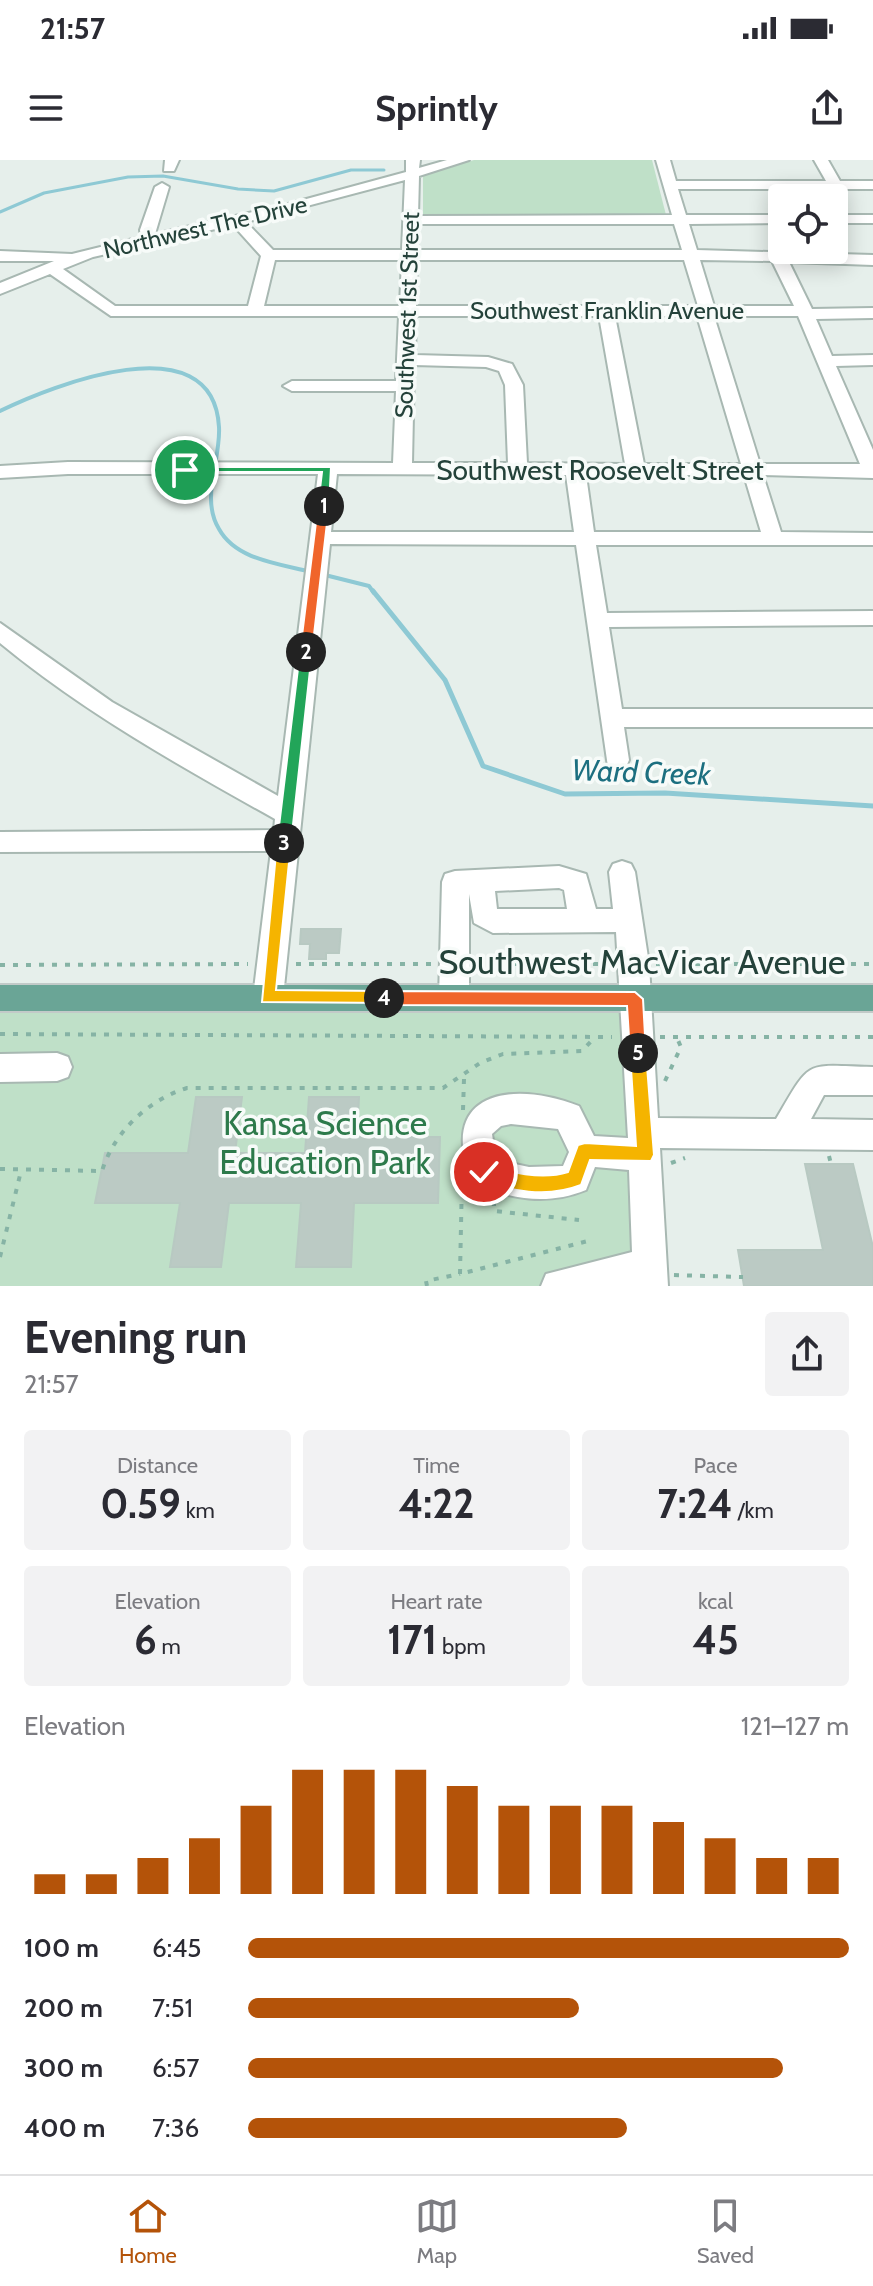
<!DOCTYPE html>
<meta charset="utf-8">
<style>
:root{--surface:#fff;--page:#f2f2f3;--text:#2b2b33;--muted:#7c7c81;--line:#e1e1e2;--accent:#b45309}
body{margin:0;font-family:Cabin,sans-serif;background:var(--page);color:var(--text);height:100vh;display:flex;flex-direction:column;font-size:30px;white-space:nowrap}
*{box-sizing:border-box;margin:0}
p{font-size:26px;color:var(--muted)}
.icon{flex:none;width:44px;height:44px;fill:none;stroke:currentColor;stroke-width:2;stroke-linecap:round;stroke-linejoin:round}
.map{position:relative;height:1126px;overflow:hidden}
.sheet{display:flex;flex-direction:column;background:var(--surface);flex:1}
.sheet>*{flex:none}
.fabs{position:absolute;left:768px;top:24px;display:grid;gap:16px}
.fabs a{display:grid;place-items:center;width:80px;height:80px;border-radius:8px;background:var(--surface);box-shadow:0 4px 20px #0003;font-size:40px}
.pin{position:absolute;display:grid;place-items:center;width:68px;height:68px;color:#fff;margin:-34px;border:4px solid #fff;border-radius:50%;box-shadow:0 2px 8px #0007}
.km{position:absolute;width:40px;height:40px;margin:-20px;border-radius:50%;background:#222;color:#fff;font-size:22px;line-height:40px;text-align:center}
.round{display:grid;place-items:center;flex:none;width:84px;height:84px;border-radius:8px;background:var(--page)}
.summary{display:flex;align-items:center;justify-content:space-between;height:136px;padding:0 24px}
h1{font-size:44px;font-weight:700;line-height:60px}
.figures{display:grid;grid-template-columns:repeat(3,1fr);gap:12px;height:136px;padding:8px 24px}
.figures div{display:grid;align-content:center;border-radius:8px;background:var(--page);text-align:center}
.figures b{font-size:40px;font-weight:700}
.figures small{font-size:22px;font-weight:400}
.figures p{font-size:22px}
.chart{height:224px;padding:16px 24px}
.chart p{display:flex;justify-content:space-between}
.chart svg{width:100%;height:144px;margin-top:8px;stroke:var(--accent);stroke-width:6}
ul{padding:0 24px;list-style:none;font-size:26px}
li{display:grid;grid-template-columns:128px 96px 1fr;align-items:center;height:60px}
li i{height:20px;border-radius:10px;background:var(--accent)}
.status{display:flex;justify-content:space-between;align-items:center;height:56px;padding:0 40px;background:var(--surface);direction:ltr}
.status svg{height:22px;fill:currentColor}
header{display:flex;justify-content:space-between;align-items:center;height:104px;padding:0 24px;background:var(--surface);font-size:36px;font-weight:700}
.tabs{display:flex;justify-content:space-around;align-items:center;height:112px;border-top:2px solid var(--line);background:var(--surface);font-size:22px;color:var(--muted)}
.tabs a{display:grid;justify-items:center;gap:4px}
.tabs .on{color:var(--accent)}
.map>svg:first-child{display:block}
.green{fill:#bfe0c8}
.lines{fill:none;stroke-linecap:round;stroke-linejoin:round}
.stream-far2{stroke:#8ec9d4;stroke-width:3}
.stream-far1{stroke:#8ec9d4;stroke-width:4}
.stream{stroke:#8ec9d4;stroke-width:5}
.building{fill:#bbcac4;stroke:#b8c9c2;stroke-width:2}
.minor-casing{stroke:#a8b8b2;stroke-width:4}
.major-casing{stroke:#c2cac8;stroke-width:4}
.path{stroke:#86b3a5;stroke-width:4;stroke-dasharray:5 8;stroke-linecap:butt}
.minor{fill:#fff;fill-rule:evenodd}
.major{fill:#6aa596;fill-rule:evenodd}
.split-1{fill:#22a559;stroke:#fff;stroke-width:2}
.split-2{fill:#f0652b;stroke:#fff;stroke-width:2}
.split-3{fill:#22a559;stroke:#fff;stroke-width:2}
.split-4{fill:#f5b400;stroke:#fff;stroke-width:2}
.split-5{fill:#f0652b;stroke:#fff;stroke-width:2}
.split-6{fill:#f5b400;stroke:#fff;stroke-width:2}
.labels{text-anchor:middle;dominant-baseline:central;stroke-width:7;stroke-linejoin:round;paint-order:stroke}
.far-street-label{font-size:24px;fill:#24423a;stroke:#f7fbf9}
.street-label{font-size:28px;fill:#24423a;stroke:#f7fbf9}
.water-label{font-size:30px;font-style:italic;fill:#1c6f80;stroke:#f7fbf9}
.near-street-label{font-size:34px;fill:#24423a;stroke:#f7fbf9}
.near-park-label{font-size:34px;fill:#2d7a4b;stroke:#f7fbf9}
</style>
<div class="status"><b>21:57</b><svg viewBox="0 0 49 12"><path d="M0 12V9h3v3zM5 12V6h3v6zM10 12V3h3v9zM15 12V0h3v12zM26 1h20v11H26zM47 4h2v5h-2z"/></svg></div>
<header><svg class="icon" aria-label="menu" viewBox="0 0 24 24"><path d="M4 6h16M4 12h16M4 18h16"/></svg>Sprintly<svg class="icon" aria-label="share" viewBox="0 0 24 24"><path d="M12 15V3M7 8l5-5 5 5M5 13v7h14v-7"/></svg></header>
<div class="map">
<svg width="873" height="1126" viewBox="0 0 873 1126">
<rect width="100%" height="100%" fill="#e6efeb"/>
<g class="green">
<path d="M474 0H652L666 55H423V16Z"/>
<path d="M635 839 651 1126H0V840Z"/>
</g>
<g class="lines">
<path class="stream-far2" d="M0 52 44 33 128 17 163 16 238 29 274 31 351 10H384"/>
<g class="stream-far1">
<path d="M0 251C51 226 213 161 219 267 221 300 200 338 219 369 236 400 280 404 311 412"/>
<path d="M321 414 369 426 374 433"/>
</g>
<path class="stream" d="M373 431 445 520 483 606 565 634 665 633 873 646"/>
</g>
<g class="building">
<path d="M301 769H341L339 793H326V799H309L310 784H300Z"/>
<path d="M196 937H242L235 993H305L309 937H359L357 977H440L438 1043H354L351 1107H296L301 1043H229L221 1107H170L180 1043H95L105 993H188Z"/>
<path d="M805 1004H853L873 1087V1126H744L738 1090H823Z"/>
</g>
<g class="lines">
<g class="minor-casing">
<g id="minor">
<path d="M165 0H179L174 11H164Z"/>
<path d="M406 0H420L419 8 447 0H469L419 16 418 56 672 55 656 0H670L676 21H826L814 0H828L840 21H873V29H678L686 55H782V63L689 64 697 90 873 95V105L789 102 812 149 873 148V158L816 159 832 196 873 195V205L836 206 873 290V318L763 315 781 372 873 373V385H596L607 453 873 451V465L609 467 622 549H873V567H624L629 600 626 607H608L576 385 330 384 283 837 278 846 268 850 258 846 253 837 271 691 0 692V672L274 670 275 659C180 606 85 553 0 483V463L112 542 278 636 318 314H68L0 318V306L68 302 393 303 396 231H292L283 226 292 221H396L399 156H111L50 114 0 134V123L54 101H0V91L72 94 141 77 140 70 155 27 162 23 169 27 155 74 288 44 406 12ZM405 20 402 90H273L246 62ZM418 64H674L682 90H417ZM233 65 261 96 248 146H115L63 109 93 97ZM275 100H402L400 146H264ZM417 100H684L698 146H416ZM700 100 772 101 794 146H714ZM416 156H599L625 304 527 303 523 225 512 204 488 197 415 195ZM615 156H697L741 304H644ZM714 156H798L860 304H760ZM414 205 486 207 499 211 505 225 508 303H412ZM337 314 566 315 574 372H331ZM586 315H744L761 372H594Z"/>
<rect x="834" y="55" width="39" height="8"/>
<path d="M622 701 631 704 635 712 649 804 658 958 776 959C812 898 803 905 873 907V935H824L811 959 873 960V990L660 988 668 1126H541L546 1114 632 1092 629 1010 595 1007 586 1030C547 1046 510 1039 473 1023 435 933 510 919 579 946L594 976 628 978 616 772 493 773 474 763 469 734V838L464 847 454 851 444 847 439 838 442 722 445 714 455 711 559 706 586 714 596 749H613L609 712 613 704ZM559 728 564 730 567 749H497L495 731ZM511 964 558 969 569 992 563 1006 529 1007 496 1000 492 974 501 966Z"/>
<path d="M57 893 68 897 72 907 68 917 57 921 0 922V894Z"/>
</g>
</g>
<g class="major-casing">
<rect id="major" x="0" y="825" width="873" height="26"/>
</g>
<g class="path">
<path d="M296 804H432"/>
<path d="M476 804H608"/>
<path d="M656 804H873"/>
<path d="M0 805 248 804"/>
<path d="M0 874 612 877"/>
<path d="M660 877H873"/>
<path d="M665 921 681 887 677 878"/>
<path d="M463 950 464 919"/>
<path d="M829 996 831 1004"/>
<path d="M671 1003 685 998"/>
<path d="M0 1009 102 1011C114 972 148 940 187 928H443L480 903 503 894 582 891 595 877"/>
<path d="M462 1018 460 1114 588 1081"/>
<path d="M494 1041V1051L579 1060"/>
<path d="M0 1097 21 1011"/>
<path d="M674 1115 743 1117"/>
<path d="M427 1126 426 1121 460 1114"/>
</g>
<use href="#minor" class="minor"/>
<use href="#major" class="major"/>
</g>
<path class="split-1" d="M185 307H331L329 346 324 349 318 346 322 312H182Z"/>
<path class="split-2" d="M324 343 329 346 312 492 306 496 300 492 318 346Z"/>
<path class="split-3" d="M306 487 312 492 291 683 284 689 277 683 300 492Z"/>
<path class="split-4" d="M284 678 291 683 276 830 384 831 390 833V843L262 842 277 683Z"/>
<path class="split-5" d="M384 831 635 832 643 839 646 893 638 900 630 893 627 846 384 845 376 838Z"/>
<path class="split-6" d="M638 885 646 893 654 995 651 1001 590 1000 581 1025C548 1038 509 1032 478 1018V1006L484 1003C507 1013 543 1020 568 1012L578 985 585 983 636 986 630 893Z"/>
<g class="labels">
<g class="far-street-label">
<text transform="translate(205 67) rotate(-13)">Northwest The Drive</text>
<text x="607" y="150">Southwest Franklin Avenue</text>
<text transform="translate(407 155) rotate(-88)">Southwest 1st Street</text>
</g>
<g class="street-label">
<text x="600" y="310">Southwest Roosevelt Street</text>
</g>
<g class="water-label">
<text transform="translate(641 612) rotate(2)">Ward Creek</text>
</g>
<g class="near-street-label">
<text x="642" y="802">Southwest MacVicar Avenue</text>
</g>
<g class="near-park-label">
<text x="325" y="963">Kansa Science<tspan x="325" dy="39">Education Park</tspan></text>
</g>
</g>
</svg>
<div class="fabs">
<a><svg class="icon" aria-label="locate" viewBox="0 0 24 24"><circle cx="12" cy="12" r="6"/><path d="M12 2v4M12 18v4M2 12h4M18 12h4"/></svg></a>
</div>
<div class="pin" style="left:185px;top:310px;background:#1e9e55"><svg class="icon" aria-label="arrive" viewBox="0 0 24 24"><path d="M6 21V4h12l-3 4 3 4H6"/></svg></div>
<div class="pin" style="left:484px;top:1012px;background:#d93025"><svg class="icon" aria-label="check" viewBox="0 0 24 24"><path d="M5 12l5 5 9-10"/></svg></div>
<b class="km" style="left:324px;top:346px">1</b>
<b class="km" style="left:306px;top:492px">2</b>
<b class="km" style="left:284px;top:683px">3</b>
<b class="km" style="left:384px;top:838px">4</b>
<b class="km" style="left:638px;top:893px">5</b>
</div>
<section class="sheet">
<div class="summary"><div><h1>Evening run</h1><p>21:57</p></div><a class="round"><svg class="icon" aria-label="share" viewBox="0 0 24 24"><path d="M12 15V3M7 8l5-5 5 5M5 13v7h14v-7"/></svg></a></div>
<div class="figures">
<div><p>Distance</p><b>0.59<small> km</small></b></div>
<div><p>Time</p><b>4:22</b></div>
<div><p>Pace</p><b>7:24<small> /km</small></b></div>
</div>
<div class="figures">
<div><p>Elevation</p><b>6<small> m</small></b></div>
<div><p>Heart rate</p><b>171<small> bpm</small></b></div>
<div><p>kcal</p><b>45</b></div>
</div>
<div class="chart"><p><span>Elevation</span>121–127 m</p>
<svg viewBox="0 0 160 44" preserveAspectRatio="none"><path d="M5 44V38M15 44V38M25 44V33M35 44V27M45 44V17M55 44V6M65 44V6M75 44V6M85 44V11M95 44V17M105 44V17M115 44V17M125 44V22M135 44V27M145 44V33M155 44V33"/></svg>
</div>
<ul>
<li><b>100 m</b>6:45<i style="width:100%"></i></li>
<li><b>200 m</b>7:51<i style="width:55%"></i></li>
<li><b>300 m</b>6:57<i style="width:89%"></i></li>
<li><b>400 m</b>7:36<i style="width:63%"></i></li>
</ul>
</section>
<nav class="tabs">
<a class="on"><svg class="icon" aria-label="home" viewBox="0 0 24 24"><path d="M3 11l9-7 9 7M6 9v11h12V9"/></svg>Home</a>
<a><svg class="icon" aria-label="map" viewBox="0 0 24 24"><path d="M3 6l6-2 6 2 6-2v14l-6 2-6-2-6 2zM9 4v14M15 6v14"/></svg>Map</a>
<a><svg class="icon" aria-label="saved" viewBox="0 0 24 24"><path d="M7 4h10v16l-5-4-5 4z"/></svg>Saved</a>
</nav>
